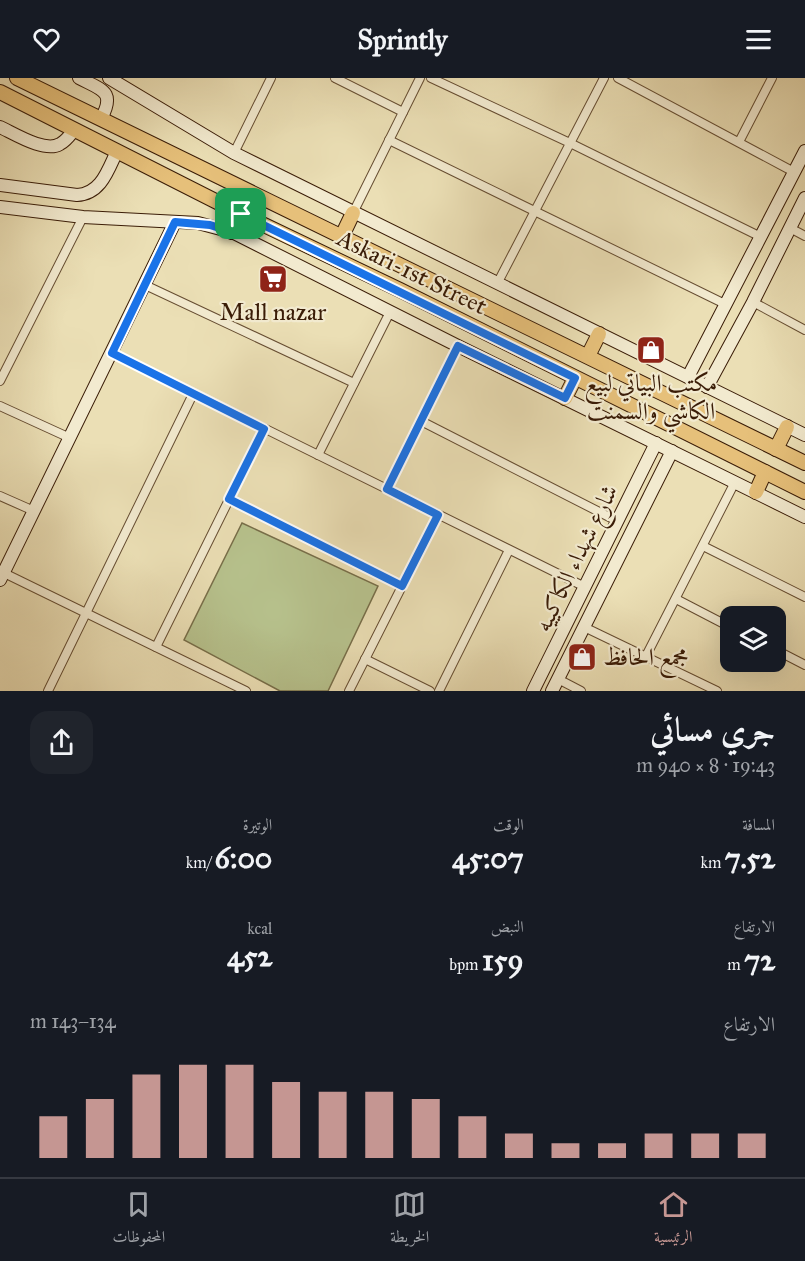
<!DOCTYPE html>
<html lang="ar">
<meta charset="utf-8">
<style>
:root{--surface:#171b24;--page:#20242c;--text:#f1f3f6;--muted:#9ea1a6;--line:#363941;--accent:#c59692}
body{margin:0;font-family:"IM FELL Great Primer",Amiri,serif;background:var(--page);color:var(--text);direction:rtl;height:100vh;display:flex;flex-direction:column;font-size:22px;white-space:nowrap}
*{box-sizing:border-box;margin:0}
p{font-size:20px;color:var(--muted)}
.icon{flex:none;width:33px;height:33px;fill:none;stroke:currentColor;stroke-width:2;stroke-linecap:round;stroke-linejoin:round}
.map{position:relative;height:613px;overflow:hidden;direction:ltr}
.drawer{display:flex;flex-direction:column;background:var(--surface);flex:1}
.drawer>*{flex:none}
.buttons{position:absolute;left:720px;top:528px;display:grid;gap:12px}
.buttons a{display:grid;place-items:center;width:66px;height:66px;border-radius:12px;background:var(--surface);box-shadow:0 6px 24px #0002;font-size:30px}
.pin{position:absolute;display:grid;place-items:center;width:51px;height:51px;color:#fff;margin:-26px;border-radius:12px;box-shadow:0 3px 9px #0006}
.round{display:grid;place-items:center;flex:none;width:63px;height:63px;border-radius:18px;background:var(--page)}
.overview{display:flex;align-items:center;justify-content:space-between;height:102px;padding:0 30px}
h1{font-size:33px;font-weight:700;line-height:45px}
.metrics{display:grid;grid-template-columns:repeat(3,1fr);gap:9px;height:102px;padding:6px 30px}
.metrics div{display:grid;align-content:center}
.metrics b{font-size:30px;font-weight:700}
.metrics small{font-size:16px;font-weight:400}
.metrics p{font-size:16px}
.chart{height:168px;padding:12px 30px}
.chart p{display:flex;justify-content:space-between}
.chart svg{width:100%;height:108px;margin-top:6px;stroke:var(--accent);stroke-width:6}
header{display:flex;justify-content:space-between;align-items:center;height:78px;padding:0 30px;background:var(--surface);font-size:27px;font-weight:700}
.tab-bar{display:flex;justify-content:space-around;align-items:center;height:84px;border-top:2px solid var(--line);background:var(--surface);font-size:16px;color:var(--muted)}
.tab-bar a{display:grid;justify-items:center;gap:3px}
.tab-bar .current{color:var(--accent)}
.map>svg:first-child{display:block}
.green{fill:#b7c28d;stroke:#786f4a;stroke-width:1.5}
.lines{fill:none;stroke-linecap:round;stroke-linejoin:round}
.street-casing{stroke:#664d32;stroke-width:10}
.secondary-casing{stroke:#3a1c07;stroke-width:14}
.primary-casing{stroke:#3a1c07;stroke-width:16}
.street{stroke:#f2eacf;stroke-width:8}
.secondary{stroke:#f2eacf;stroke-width:12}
.primary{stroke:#e6c07a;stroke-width:14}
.route-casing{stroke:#fff;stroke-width:12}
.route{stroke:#1a73e8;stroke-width:8}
.labels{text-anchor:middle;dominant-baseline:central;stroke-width:4.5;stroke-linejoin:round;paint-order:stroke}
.street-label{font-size:24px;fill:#3a1c07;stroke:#f2eacf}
.poi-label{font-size:24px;fill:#3a1c07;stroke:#f2eacf}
</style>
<header><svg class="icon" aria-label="menu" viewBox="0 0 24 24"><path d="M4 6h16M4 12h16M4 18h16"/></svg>Sprintly<svg class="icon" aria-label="heart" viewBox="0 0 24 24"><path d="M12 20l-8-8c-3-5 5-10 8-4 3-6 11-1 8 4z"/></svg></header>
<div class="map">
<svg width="805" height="613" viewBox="0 0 805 613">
<rect width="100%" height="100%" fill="#ebdfb5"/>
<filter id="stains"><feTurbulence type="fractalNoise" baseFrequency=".00333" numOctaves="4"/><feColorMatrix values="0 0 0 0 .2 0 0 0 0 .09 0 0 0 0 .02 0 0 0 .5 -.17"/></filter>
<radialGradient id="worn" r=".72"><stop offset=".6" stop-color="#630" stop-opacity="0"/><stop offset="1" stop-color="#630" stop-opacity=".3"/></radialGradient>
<path class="green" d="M242 445 378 508 328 613H280L184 562Z"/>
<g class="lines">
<g class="street-casing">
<g id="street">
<path d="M335 0 403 34"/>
<path d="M431 0 570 65 761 159"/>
<path d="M618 0 794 94"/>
<path d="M389 62 727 227"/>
<path d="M739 64 772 0"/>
<path d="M234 75 271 0"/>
<path d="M353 135 420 0"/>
<path d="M790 150 805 158"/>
<path d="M497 206 604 0"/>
<path d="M145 207 354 305"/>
<path d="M753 224 805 252"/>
<path d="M112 275 585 509"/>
<path d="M0 303 83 139"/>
<path d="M0 328 70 360"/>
<path d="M421 343 617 443"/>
<path d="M318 377 390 234"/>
<path d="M387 411 458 268"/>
<path d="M0 418 34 433"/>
<path d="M229 421 402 508"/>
<path d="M703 468 805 519"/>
<path d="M4 495 246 613"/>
<path d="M676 521 730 549"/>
<path d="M584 549 717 613"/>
<path d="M156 569 264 351"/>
<path d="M776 572 805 587"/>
<path d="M646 578 735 404"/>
<path d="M365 581 430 613"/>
<path d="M558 601 581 613"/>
<path d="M48 613 193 316"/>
<path d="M349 613 438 437"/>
<path d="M439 613 509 472"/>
</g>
</g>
<g class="secondary-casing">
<g id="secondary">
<path d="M79 0C102 12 116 13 101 41"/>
<path d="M109 0 234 75 805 357"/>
<path d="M0 49C15 56 45 75 60 66 66 63 70 57 74 52"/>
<path d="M0 107 77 117C101 116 108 92 117 73"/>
<path d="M0 129 83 139 198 145 232 154 458 268 805 439"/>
<path d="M688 299 805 73"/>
<path d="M707 309 753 224 805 120"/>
<path d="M0 502 175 144"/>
<path d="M533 613 656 365"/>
<path d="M552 613 672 373"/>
</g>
</g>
<g class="primary-casing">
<g id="primary">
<path d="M17 0 805 385"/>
<path d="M0 14 241 136 400 212 805 414"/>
<path d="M232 154 241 136"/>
<path d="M342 158 353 135"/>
<path d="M588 278 599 256"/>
<path d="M565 320 575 300"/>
<path d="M776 371 787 349"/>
<path d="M756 414 765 394"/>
</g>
</g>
<use href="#street" class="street"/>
<use href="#secondary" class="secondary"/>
<use href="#primary" class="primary"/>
</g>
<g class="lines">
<g class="route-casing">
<path id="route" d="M241 136 575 300 565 320 458 268 387 411 438 437 402 508 229 421 264 351 112 275 175 144 210 147 232 154Z"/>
</g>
<use href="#route" class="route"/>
</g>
<defs>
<g id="supermarket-square" transform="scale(1.5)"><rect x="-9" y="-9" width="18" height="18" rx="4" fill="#8f2418" stroke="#f2eacf"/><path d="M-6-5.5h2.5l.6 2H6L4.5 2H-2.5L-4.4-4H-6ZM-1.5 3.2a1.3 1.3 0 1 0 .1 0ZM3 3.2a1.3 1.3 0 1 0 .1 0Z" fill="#fff"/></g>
<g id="shop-square" transform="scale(1.5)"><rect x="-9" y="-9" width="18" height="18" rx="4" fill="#8f2418" stroke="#f2eacf"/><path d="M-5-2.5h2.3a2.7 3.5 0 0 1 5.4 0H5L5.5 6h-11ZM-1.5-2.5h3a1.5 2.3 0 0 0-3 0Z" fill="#fff"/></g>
</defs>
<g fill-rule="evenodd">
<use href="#supermarket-square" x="273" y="201"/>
<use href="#shop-square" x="651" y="272"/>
<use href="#shop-square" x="582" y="579"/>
</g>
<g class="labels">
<g class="street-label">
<text transform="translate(412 194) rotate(26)">Askari-1st Street</text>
<text transform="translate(576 480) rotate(-64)">شارع شهداء الكاكييه</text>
</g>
<g class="poi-label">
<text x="273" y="234">Mall nazar</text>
<text x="651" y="305">مكتب البياتي لبيع<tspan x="651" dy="28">الكاشي والسمنت</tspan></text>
<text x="603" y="579" text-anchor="start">مجمع الحافظ</text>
</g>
</g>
<rect width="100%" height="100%" filter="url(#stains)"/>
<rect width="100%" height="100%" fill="url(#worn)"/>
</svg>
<div class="buttons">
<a><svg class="icon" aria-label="layers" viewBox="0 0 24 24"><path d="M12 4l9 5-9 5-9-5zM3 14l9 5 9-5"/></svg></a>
</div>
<div class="pin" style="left:241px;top:136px;background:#1e9e55"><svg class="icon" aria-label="arrive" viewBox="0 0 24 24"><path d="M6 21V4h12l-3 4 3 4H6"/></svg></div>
</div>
<section class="drawer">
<div class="overview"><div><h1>جري مسائي</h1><p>19:43 · 8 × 940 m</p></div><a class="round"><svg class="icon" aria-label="share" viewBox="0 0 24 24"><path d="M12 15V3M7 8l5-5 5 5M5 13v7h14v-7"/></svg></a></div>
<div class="metrics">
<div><p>المسافة</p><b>7.52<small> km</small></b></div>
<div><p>الوقت</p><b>45:07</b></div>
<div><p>الوتيرة</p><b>6:00<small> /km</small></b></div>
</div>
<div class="metrics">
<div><p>الارتفاع</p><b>72<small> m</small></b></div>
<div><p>النبض</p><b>159<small> bpm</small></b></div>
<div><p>kcal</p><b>452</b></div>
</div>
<div class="chart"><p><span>الارتفاع</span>134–143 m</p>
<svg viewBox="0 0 160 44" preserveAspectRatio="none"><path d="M5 44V27M15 44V20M25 44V10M35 44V6M45 44V6M55 44V13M65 44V17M75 44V17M85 44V20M95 44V27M105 44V34M115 44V38M125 44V38M135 44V34M145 44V34M155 44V34"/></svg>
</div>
</section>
<nav class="tab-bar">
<a class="current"><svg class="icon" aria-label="home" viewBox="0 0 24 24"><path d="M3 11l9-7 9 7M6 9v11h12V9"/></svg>الرئيسية</a>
<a><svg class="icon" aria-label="map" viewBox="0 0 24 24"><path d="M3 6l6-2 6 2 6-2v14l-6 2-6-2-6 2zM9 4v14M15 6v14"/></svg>الخريطة</a>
<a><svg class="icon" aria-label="saved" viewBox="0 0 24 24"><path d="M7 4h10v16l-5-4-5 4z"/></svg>المحفوظات</a>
</nav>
